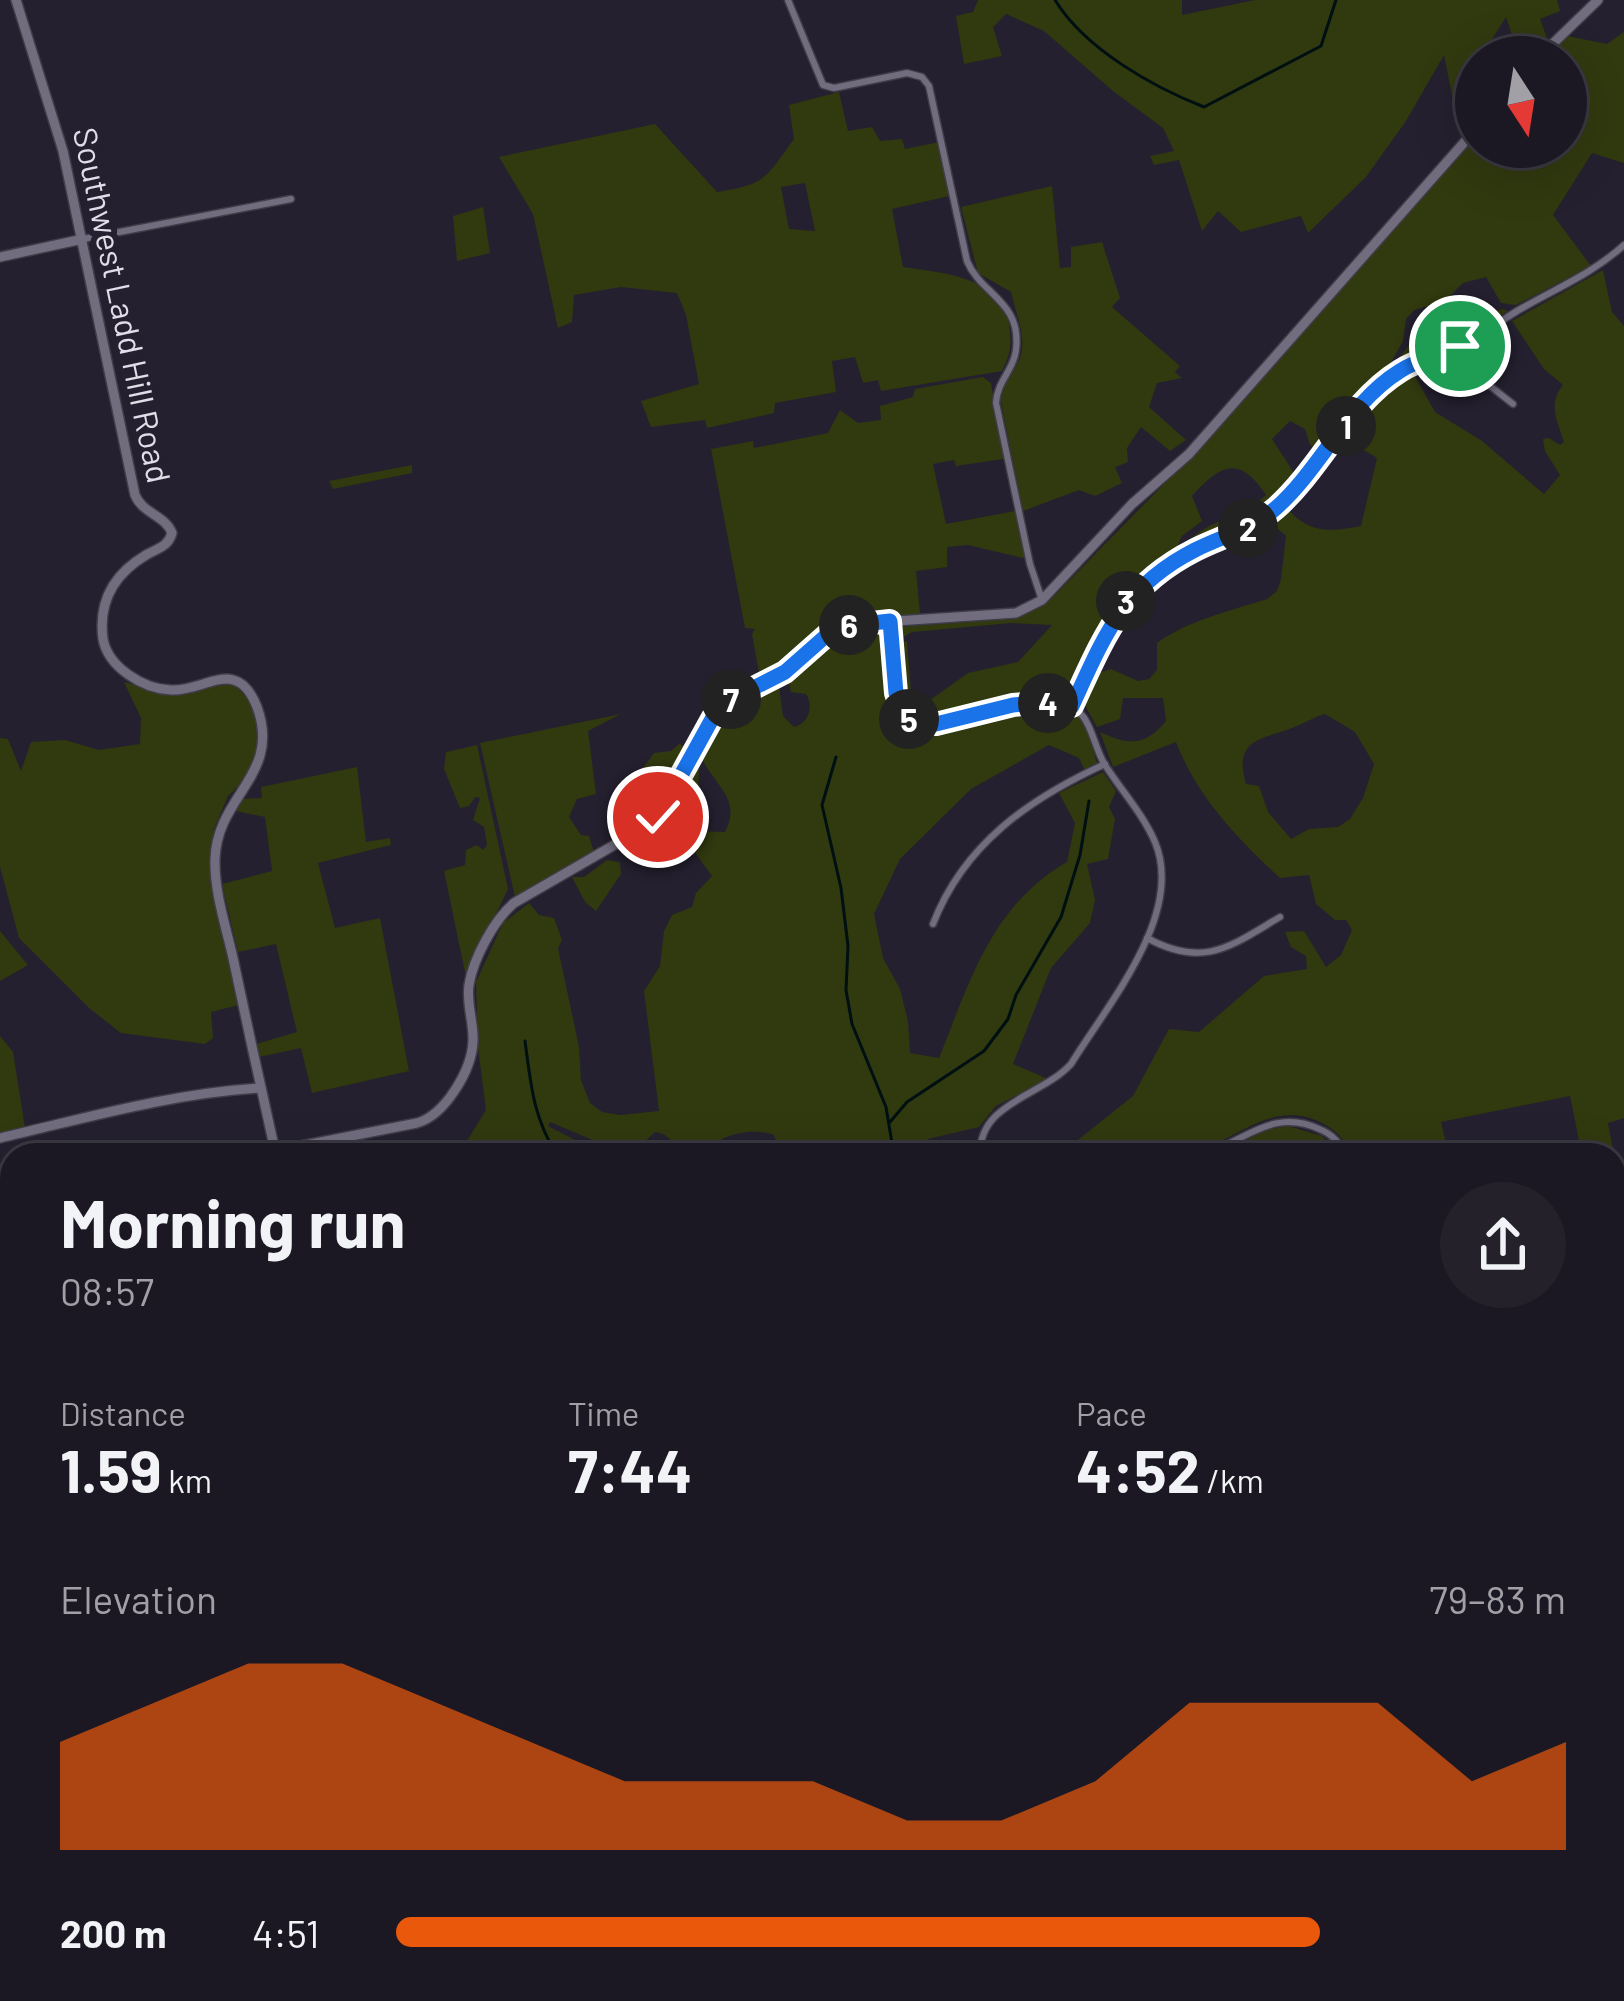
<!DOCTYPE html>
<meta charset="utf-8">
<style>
:root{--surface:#1b1823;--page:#24212b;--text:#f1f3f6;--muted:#a0a0a6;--line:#393741;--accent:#ea580c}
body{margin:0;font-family:Barlow,sans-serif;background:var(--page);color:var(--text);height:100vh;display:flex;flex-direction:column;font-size:45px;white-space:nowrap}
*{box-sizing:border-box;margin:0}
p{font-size:39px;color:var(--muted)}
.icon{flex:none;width:66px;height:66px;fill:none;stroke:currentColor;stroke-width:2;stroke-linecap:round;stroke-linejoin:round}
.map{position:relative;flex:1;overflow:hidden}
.drawer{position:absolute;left:0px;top:1143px;width:1626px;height:858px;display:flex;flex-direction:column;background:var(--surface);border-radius:36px 36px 0 0;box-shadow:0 12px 48px #0002,0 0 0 3px var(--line)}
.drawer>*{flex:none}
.needle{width:78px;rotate:168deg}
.fabs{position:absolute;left:1455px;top:36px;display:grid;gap:24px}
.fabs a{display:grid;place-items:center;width:132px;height:132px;border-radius:50%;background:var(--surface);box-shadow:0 12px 48px #0002,0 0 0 3px var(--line);font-size:60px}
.pin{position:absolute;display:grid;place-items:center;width:102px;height:102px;color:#fff;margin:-51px;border:6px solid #fff;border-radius:50%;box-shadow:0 3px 12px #0007}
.km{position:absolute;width:60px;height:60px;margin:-30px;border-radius:50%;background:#222;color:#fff;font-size:33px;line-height:60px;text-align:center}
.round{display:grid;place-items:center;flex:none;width:126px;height:126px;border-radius:63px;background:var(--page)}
.summary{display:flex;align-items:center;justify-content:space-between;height:204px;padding:0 60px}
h1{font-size:66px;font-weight:700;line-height:90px}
.stats{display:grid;grid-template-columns:repeat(3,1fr);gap:18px;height:204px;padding:12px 60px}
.stats div{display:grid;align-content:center}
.stats b{font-size:60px;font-weight:700}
.stats small{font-size:33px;font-weight:400}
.stats p{font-size:33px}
.chart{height:336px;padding:24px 60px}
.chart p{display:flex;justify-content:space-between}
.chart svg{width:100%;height:216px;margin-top:12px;fill:var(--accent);opacity:.7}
ul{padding:0 60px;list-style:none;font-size:39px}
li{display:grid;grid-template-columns:192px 144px 1fr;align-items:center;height:90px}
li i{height:30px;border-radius:15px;background:var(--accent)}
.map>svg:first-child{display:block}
.green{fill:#31390f;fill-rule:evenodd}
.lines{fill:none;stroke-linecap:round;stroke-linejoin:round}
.stream{stroke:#000f12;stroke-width:3}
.minor-casing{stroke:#403d49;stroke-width:9}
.tertiary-casing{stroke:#403d49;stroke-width:12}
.minor{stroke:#716d7f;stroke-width:6}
.tertiary{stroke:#716d7f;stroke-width:9}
.route-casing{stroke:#fff;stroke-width:24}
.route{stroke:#1a73e8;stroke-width:15}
.labels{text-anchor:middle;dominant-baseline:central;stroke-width:12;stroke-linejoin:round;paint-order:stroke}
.street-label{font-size:33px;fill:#e0dee8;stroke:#24202f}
</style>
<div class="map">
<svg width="1624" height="2001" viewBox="0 0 1624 2001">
<rect width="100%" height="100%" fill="#24202f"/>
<g class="green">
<path d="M978 0H1182V15L1255 0H1557L1560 11 1540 19 1547 38 1530 57 1519 56 1506 17 1481 57H1476V65L1453 100 1444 55 1406 121 1366 177 1308 233 1301 216 1241 232 1218 211 1202 231 1179 160 1154 165 1150 156 1174 151 1163 128 1113 91 1044 31 1006 14 993 27 1002 56 964 64 956 16 973 12Z"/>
<path d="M1624 32V163L1592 153 1553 215 1591 266 1516 305 1501 303 1486 277 1463 283 1447 299V306L1462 323 1502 309 1508 311 1465 338 1406 361 1387 374 1408 346 1448 329 1435 304 1414 310 1406 319 1403 341 1381 380 1345 417 1320 452 1310 445 1305 429 1290 421 1272 439 1298 479C1258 521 1229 529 1179 554 1198 520 1239 520 1266 495 1239 455 1221 464 1192 496L1202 521 1182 536 1172 558 1131 588 1113 608 1068 699 1010 700 926 720C895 709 901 673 898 645L907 641 911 691 926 703 968 673 1018 662 1052 625 1011 623 912 632 898 640 897 627 1013 619 1045 605 1222 425 1476 135V147H1566V57H1547L1567 36 1607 44Z"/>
<path d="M839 92 848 131 872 127 880 141 902 139 905 149 939 142 949 196 892 209 903 267C942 273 1001 276 1009 324 1012 344 1011 353 1002 371L881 391 878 380 863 383 855 357 832 361 836 392 775 403 774 413 707 428 705 420 651 427 641 401 699 384 686 315 677 293 621 287 574 295 572 322 558 328 533 214 499 157 655 124 717 192C766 184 765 179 794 139L789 105ZM805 183 815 231H814L789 229 781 187Z"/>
<path d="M1052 186 1060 268 1071 267V247L1102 242 1120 298 1112 307 1180 366 1175 372 1182 378 1157 383 1149 407 1186 440 1170 451 1141 427 1127 448 1128 462 1115 467 1122 483 1095 496 1079 490 1023 511 1000 397C1002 382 1012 375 1019 361 1028 340 1016 314 1011 292L978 273 961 207Z"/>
<path d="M483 207 490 253 457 261 453 216Z"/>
<path d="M1603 270 1612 312 1624 326V1118L1608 1123 1614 1155H1582L1570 1096 1441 1122 1449 1155H1351C1345 1139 1336 1130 1320 1122 1266 1097 1231 1149 1180 1155 1141 1159 1099 1155 1059 1155L1133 1096 1169 1029 1199 1032 1264 976 1307 969 1306 956 1291 947 1285 932 1304 931 1326 967 1341 955 1352 930 1346 920H1335L1316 904 1309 875 1280 878C1238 839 1197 797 1176 742L1113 767 1100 732C1128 745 1145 747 1166 721L1163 698H1123L1120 719 1097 727 1082 700 1092 675 1111 669 1138 681 1149 679 1157 670V643C1189 620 1229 611 1267 599L1277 591 1281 579 1286 536 1270 522 1286 507C1309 534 1329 532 1361 526L1377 458 1344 438 1389 387 1412 371 1435 412 1482 441 1544 494 1560 475 1545 451 1543 439 1549 438 1560 445 1564 442C1558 423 1547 404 1563 385L1544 369 1512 321ZM1325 714 1355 732 1374 764 1363 798 1350 819 1338 827 1309 829 1291 839 1268 812 1259 786 1246 784C1232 736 1265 740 1297 726 1307 722 1314 717 1325 714Z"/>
<path d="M983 377 991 383 1003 459 956 466 954 460 933 464 946 524 1015 511 1027 559 968 545 947 547V567L916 571 920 614 836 626 761 684 752 634 755 629 745 628 711 449 753 441 754 448 828 433 840 410 858 423 881 420 880 406 913 397 915 389Z"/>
<path d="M412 465V473L333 489 329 481Z"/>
<path d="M886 627C888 652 885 689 896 711 925 765 1038 673 1080 719 1089 730 1092 749 1097 763L1084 769 1079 758 1049 745 971 789 900 859 874 914 883 958 900 989 908 1021 910 1053 939 1058C970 981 991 906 1067 862L1075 823 1059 793 1103 772 1116 791 1109 807 1115 819 1108 859 1087 864 1095 900 1090 923 1051 968 1013 1064 1048 1079 996 1106 979 1127 928 1139 932 1155H781L774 1135C753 1127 715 1134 706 1155 697 1150 684 1150 676 1144 667 1138 667 1134 655 1132L638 1148 621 1152 550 1122 548 1126 604 1155H469L467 1141 486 1110 478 1048 476 982 503 923 529 903 539 915 554 918 562 940 558 948 579 1047 581 1080 590 1103 602 1112 620 1115 659 1111 644 991 660 966 664 931 672 915 692 907 696 893 712 876 666 813 689 774 699 769 697 831 725 832C743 798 712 784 701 756 719 708 732 704 779 687L783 716 794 727C809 723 814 706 806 694L791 692 788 676 832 642Z"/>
<path d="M124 682 172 694 223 683 234 685 247 697 258 721 262 738 249 776 228 796 214 829 211 864 239 1005 211 1012 213 1038 205 1044 121 1033 89 1008 19 938 0 867V738L8 739 21 771 31 742 65 740 99 750 140 744 141 718Z"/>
<path d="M621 714 588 731 596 794 577 799 569 817 581 835 589 836 594 852 515 897 480 743Z"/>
<path d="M679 744 687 747 673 775 667 777 661 796 653 797 641 787 643 768 654 753 671 751Z"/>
<path d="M477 745 508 889 466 977 444 871 465 865 466 850 477 845 483 850 487 845 484 827 473 820 480 798 475 797 469 806 460 808 444 769 446 752Z"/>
<path d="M357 767 366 842 390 838 391 845 318 863 335 928 380 918 409 1071 312 1093 301 1048 259 1057 256 1044 297 1032 276 944 238 952 222 884 272 871 265 817 236 811 241 799 262 798 261 787Z"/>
<path d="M607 860 620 862 621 874 596 911 585 902 572 877H584Z"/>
<path d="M0 931 28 965 0 981Z"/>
<path d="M0 1036 13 1052 25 1128 0 1133Z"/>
<path d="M1288 1126 1322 1136 1340 1155H1219L1265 1130Z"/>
<path d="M1614 1319 1624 1339V1441L1614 1438Z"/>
<path d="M1624 1510V1662H1614V1512Z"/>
<path d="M1624 1885V1961L1620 1962 1614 1886Z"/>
<path d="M12 1898V1955L11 1951 3 1953 0 1901Z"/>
<path d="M1614 1971 1624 1987V2001H1539L1545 1989H1614Z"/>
<path d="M359 1989H595L597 2001H360Z"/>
<path d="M1507 1989H1537L1530 2001H1453Z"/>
</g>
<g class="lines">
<g class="stream">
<path d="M1055 0C1085 49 1153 87 1204 107L1321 46 1336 0"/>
<path d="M836 757 822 805 841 888 848 946 846 990 852 1024 886 1107 894 1155"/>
<path d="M525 1041C531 1085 533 1117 557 1155"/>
<path d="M890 1122 907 1102 984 1051 1008 1019 1016 995 1061 917 1080 855 1089 801"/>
<path d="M0 1498 12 1480"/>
<path d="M1614 1560 1624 1563"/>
<path d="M737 1989 740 2001"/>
<path d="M1013 1989 1015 2001"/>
<path d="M1485 1992 1498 2001"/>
<path d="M119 2001 125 1989"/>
<path d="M503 2001 504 1989"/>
</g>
<g class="minor-casing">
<g id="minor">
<path d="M788 0 823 85 834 88 907 73 922 77 929 86 967 261C981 295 1022 301 1016 350 1014 370 997 381 996 403L1030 564 1042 600"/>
<path d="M83 239 291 199"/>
<path d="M1460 347 1485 382 1513 404"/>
<path d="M890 621C892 644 890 702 908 718 912 723 918 725 924 725 939 725 954 718 969 714 996 707 1030 699 1059 703 1093 708 1090 741 1105 765 1121 790 1143 814 1155 842 1185 914 1108 1004 1071 1064 1041 1097 979 1102 980 1155"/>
<path d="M1072 705C1104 637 1122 588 1193 551 1220 538 1250 531 1274 510 1321 471 1345 410 1395 374 1414 360 1440 356 1462 346 1484 335 1502 319 1524 307 1559 287 1593 273 1624 245"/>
<path d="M933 924C964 844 1029 799 1105 764"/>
<path d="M1147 938C1204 969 1231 946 1280 917"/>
<path d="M1202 1155C1244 1142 1273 1107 1319 1129 1332 1134 1340 1142 1345 1155"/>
<path d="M1614 1812 1624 1802"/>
<path d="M0 1855 12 1853"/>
<path d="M1614 1968 1624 1966"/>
<path d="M1048 1989 1051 2001"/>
<path d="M1437 2001 1495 1989"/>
<path d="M1534 2001 1540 1989"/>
</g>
</g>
<g class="tertiary-casing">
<g id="tertiary">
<path d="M16 0 63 151 135 495C143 514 165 515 172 533 168 547 158 548 146 555 114 574 98 601 103 639 108 667 143 689 171 690 205 692 237 655 257 707 282 775 217 795 215 859 214 891 226 927 233 958 247 1024 261 1089 276 1155"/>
<path d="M1539 57 1598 0"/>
<path d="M0 257 83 239"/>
<path d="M0 1138C86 1118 173 1093 261 1088"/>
<path d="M275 1151 417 1123C445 1115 472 1070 473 1041 474 1023 466 1003 469 985 473 959 494 920 514 903L654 822 717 710 730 700 785 672 827 633 851 624 1016 613 1042 600 1132 504 1189 454 1476 129"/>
<path d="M246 2001 248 1989"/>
</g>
</g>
<use href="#minor" class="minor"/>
<use href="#tertiary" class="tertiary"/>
</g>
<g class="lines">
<g class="route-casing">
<path id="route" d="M658 817 717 710 730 700 785 672 836 627 890 621 896 693 903 713 915 723 936 724 1013 705 1042 702 1072 706C1104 637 1122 587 1195 550 1223 536 1252 529 1276 508 1322 467 1348 403 1400 371 1418 359 1441 355 1460 346"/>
</g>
<use href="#route" class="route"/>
</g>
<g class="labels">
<g class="street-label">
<text transform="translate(123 305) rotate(78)">Southwest Ladd Hill Road</text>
</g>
</g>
</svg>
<div class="fabs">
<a><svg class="needle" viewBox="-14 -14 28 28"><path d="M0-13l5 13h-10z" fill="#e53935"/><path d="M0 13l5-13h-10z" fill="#a0a0a6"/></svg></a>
</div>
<div class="pin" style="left:1460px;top:346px;background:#1e9e55"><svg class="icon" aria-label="arrive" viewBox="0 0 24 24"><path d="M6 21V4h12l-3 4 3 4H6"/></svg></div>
<div class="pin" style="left:658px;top:817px;background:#d93025"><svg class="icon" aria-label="check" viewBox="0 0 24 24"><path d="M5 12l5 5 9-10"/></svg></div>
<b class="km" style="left:1346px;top:426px">1</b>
<b class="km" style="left:1248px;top:528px">2</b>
<b class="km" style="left:1126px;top:601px">3</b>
<b class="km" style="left:1048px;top:703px">4</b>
<b class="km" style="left:909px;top:719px">5</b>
<b class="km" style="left:849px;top:625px">6</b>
<b class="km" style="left:731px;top:699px">7</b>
<section class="drawer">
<div class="summary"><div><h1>Morning run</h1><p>08:57</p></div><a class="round"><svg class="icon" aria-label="share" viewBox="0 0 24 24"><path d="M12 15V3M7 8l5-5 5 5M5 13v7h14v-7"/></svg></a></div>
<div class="stats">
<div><p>Distance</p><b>1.59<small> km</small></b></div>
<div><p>Time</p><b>7:44</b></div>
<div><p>Pace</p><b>4:52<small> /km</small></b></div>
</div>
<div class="chart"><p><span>Elevation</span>79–83 m</p>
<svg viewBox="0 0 160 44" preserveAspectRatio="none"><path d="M0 44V22L10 14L20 6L30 6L40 14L50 22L60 30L70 30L80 30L90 38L100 38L110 30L120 14L130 14L140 14L150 30L160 22V44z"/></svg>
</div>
<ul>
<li><b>200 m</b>4:51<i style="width:79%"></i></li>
</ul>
</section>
</div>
